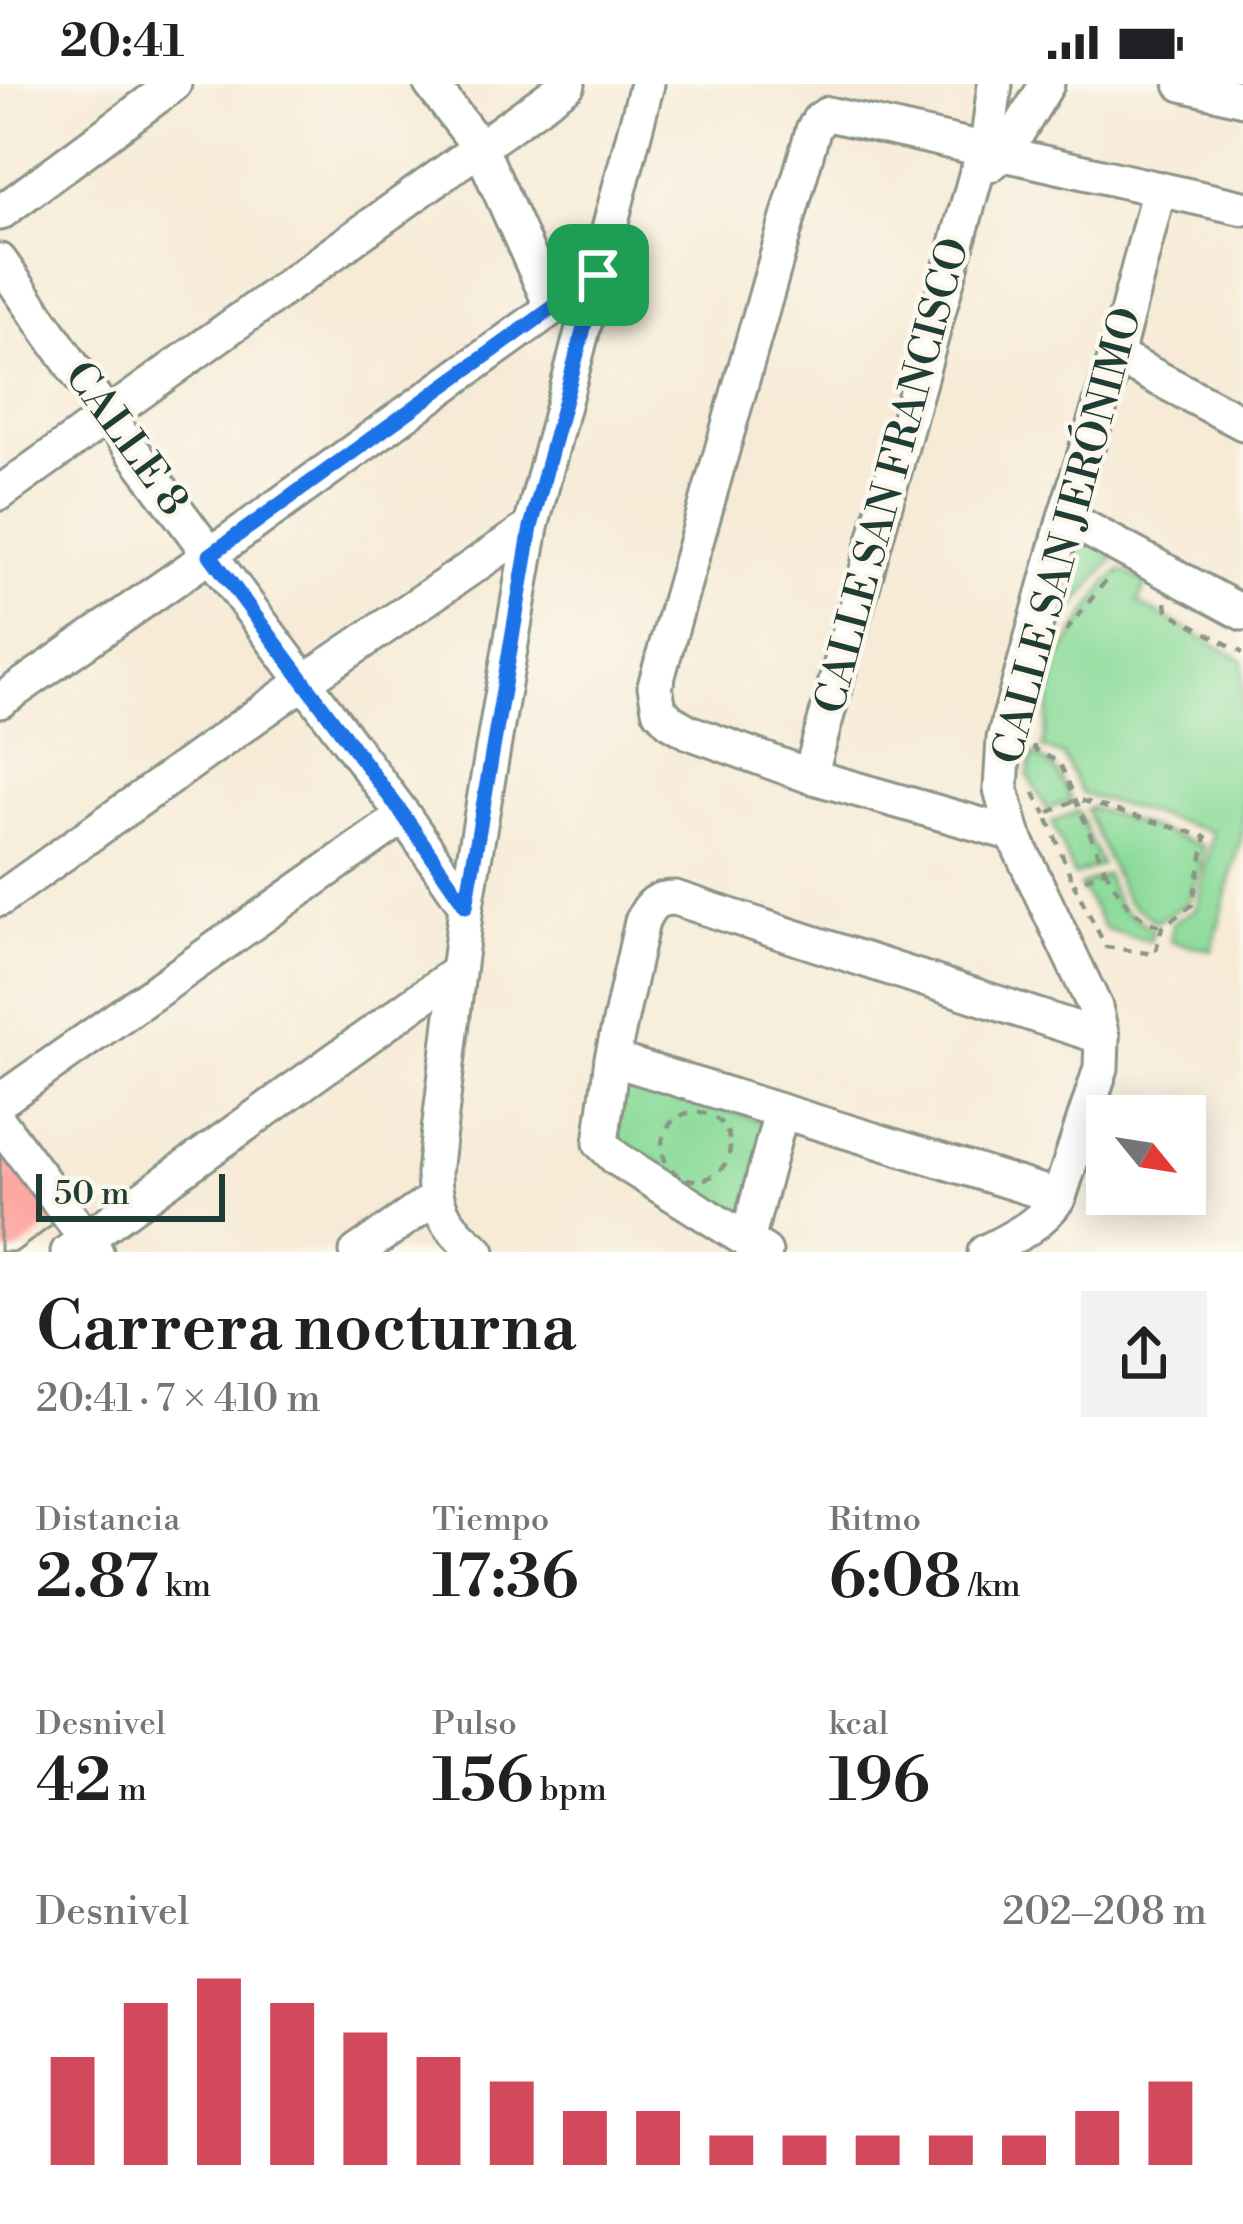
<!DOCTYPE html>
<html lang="es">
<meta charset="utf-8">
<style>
:root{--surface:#fff;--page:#f2f2f2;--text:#202124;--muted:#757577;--accent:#d1495b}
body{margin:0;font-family:"Libre Bodoni",serif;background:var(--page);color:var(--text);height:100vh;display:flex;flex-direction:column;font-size:45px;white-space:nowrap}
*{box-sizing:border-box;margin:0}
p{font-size:39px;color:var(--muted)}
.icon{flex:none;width:66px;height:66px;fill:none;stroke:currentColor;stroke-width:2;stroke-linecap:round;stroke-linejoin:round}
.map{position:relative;height:1168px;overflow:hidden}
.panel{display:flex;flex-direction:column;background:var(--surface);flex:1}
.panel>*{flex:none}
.needle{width:78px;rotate:120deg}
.tools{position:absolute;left:1086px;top:1011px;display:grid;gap:24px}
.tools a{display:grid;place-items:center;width:120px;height:120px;border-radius:0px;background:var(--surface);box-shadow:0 6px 30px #0003;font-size:60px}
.scale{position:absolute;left:36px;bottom:30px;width:189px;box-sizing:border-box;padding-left:12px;border:6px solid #1f3d34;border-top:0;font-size:33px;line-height:42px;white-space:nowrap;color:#1f3d34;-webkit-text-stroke:9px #fbf7ec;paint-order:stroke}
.pin{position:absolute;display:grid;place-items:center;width:102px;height:102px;color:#fff;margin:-51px;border-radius:24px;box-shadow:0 6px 18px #0006}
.round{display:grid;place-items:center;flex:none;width:126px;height:126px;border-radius:0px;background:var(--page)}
.summary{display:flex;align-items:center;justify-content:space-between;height:204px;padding:0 36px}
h1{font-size:66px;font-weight:600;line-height:90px}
.stats{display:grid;grid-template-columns:repeat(3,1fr);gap:18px;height:204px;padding:12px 36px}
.stats div{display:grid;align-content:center}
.stats b{font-size:60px;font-weight:600}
.stats small{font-size:33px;font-weight:400}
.stats p{font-size:33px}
.chart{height:336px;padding:24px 36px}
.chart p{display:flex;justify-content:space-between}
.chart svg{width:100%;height:216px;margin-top:12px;stroke:var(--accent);stroke-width:6}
.status{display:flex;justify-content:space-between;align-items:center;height:84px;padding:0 60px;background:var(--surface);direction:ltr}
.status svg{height:33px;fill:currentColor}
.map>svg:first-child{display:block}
.green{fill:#8ddc9b;stroke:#568c68;stroke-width:3}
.building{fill:#fda7a2}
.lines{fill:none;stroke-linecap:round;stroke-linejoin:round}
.minor-casing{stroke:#8b9486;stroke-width:39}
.path{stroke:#8b9486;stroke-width:4.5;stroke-dasharray:9 9;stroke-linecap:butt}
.minor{stroke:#fff;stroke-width:33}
.route-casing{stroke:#fff;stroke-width:24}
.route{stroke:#1a73e8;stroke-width:15}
.labels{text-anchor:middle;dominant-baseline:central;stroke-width:9;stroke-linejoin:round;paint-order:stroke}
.street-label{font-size:42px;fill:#1f3d34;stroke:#fbf7ec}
</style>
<div class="status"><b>20:41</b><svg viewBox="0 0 49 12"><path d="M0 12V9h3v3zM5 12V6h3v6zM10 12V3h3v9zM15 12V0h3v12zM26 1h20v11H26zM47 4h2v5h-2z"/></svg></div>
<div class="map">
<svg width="1243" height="1168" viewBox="0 0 1243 1168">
<rect width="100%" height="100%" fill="#fbf7ec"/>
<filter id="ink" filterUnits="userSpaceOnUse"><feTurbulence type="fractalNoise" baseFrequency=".00833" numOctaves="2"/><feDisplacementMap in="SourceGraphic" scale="24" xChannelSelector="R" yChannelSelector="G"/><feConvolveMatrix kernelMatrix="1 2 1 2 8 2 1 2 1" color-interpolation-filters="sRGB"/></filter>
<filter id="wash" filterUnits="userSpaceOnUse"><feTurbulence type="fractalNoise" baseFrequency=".004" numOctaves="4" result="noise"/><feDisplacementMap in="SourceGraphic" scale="48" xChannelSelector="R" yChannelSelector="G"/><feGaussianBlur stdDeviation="2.7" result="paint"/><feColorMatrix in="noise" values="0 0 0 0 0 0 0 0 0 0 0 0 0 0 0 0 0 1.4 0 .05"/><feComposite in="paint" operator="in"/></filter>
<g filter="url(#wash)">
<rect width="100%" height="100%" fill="#f7ebd7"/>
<g class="green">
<path d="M1081 446 1117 470 1064 534Z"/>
<path d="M1122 486 1146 499 1138 519 1243 576V746L1212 866 1170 857 1173 838 1196 825 1213 748 1082 710 1063 672 1043 664 1056 580 1107 498Z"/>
<path d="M1032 670C1056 680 1061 694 1071 716L1047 726 1028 691Z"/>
<path d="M1090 723 1203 762 1200 787 1188 819 1156 838 1126 816 1086 726Z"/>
<path d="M1078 727 1101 781 1074 792 1052 738Z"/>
<path d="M1106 791 1118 822 1153 846 1150 857 1105 845 1080 802Z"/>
<path d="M627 995 769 1040 743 1138 611 1059Z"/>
</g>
<g id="blocks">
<path class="building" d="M0 1042 66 1131 16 1168H0Z"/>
</g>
</g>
<g filter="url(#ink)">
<use href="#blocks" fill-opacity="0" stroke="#8b9486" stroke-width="3"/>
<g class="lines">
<g class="minor-casing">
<g id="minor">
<path d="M431 0 481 65 552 223"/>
<path d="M1182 0 1243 15"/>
<path d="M989 81 1005 69 1047 0"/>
<path d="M0 129 174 0"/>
<path d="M0 177 107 332 404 732 466 822"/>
<path d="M1116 272 1243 339"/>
<path d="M0 409 568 0"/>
<path d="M1065 433 1243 529"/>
<path d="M0 617 210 471 598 191"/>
<path d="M810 692 976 91 987 64 995 0"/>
<path d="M1013 750 810 692 689 648 670 637 659 625 655 602 813 46 819 36 828 30 1243 124"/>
<path d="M0 815 305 597 531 443"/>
<path d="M612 975 1059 1113"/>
<path d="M0 1017 404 732"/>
<path d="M0 1039 96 1168"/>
<path d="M747 1157 781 1028"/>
<path d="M68 1168 456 889"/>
<path d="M357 1168 434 1115"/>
<path d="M478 1168C449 1145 434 1126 434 1089L466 822 531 443 647 0"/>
<path d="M765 1168 616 1074 601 1059 612 975 642 837C650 820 656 814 675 814L1102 953"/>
<path d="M985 1168C1014 1153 1040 1141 1059 1113L1101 984 1102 953 1095 923 1013 750 1001 705 1004 655 1065 433 1116 272 1159 105"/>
</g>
</g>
<g class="path">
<path d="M1166 518 1167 527 1243 569"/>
<path d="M1066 547 1111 490"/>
<path d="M1034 661V665L1060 679 1105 785 1074 801 1106 863 1155 870 1162 843 1192 821 1206 753 1077 715 1046 730 1074 801"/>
<path d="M1034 709 1046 730"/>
<path d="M1105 785C1121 814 1129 831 1162 843"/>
<circle cx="696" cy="1062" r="34"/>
</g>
<use href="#minor" class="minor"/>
</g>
</g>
<g class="lines" filter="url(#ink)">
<g class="route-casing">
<path id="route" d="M598 191 531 443 466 822 404 732 210 471Z"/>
</g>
<use href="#route" class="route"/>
</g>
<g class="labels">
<g class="street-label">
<text transform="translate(126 355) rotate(54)">CALLE 8</text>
<text transform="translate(893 392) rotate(-75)">CALLE SAN FRANCISCO</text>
<text transform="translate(1068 452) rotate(-75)">CALLE SAN JERÓNIMO</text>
</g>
</g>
</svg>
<div class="tools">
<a><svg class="needle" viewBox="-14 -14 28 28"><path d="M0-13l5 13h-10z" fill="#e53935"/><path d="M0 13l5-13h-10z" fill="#757577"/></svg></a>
</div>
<div class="scale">50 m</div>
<div class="pin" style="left:598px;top:191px;background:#1e9e55"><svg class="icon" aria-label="arrive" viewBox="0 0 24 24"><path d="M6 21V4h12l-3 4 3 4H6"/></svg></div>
</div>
<section class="panel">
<div class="summary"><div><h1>Carrera nocturna</h1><p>20:41 · 7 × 410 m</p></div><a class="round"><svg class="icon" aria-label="share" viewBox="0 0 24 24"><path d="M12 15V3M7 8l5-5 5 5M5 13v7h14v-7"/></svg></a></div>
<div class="stats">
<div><p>Distancia</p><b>2.87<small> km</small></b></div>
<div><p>Tiempo</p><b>17:36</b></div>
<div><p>Ritmo</p><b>6:08<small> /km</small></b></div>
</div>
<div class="stats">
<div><p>Desnivel</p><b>42<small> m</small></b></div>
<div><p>Pulso</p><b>156<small> bpm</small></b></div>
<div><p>kcal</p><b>196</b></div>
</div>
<div class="chart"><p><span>Desnivel</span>202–208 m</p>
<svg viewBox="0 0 160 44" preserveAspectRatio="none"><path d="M5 44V22M15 44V11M25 44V6M35 44V11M45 44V17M55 44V22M65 44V27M75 44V33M85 44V33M95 44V38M105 44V38M115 44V38M125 44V38M135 44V38M145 44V33M155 44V27"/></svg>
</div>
</section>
